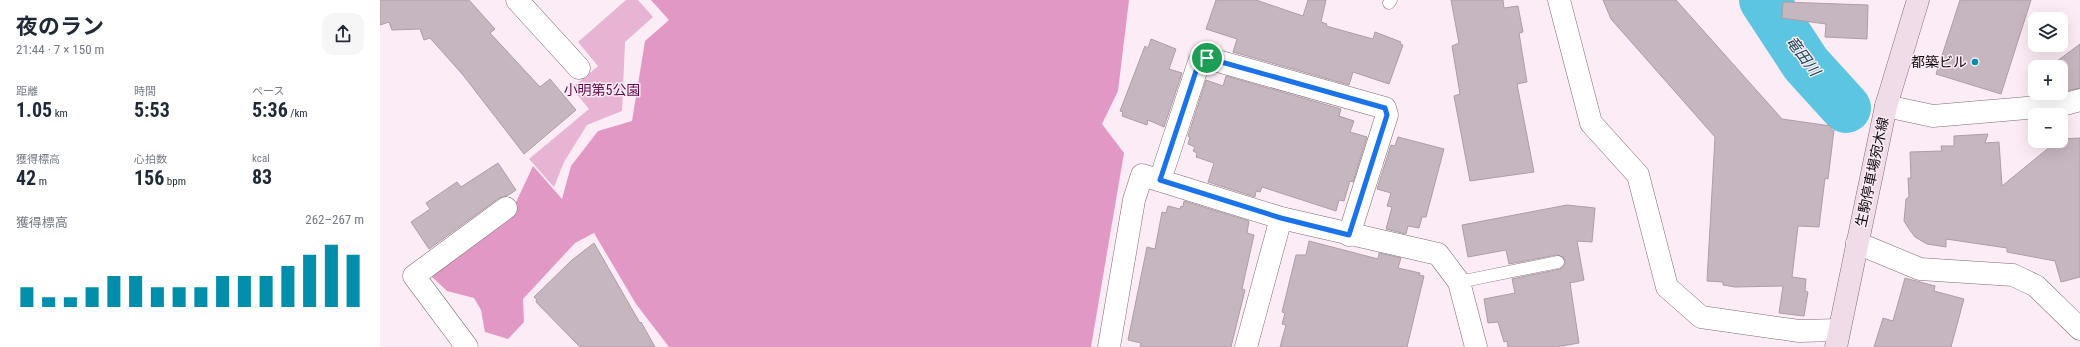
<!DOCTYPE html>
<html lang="ja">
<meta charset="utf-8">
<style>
:root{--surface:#fff;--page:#f6f6f7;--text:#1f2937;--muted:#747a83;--accent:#008eaa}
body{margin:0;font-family:"Roboto Condensed","Noto Sans JP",sans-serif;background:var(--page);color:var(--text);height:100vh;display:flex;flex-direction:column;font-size:15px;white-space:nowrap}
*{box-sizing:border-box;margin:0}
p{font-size:13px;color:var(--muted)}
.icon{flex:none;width:22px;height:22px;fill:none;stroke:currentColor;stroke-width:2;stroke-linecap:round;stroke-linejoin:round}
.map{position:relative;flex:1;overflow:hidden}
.panel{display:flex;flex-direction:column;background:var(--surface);width:380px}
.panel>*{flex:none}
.buttons{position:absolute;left:1648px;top:12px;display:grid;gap:8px}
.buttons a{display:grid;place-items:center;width:40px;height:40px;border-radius:8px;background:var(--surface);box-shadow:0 4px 16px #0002;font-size:20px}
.pin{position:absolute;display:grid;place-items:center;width:34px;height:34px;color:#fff;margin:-17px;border:2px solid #fff;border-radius:50%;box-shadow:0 1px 4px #0007}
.round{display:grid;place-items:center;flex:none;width:42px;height:42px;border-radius:12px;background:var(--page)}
.summary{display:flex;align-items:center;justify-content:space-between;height:68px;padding:0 16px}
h1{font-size:22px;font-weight:700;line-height:30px}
.metrics{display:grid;grid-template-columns:repeat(3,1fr);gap:6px;height:68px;padding:4px 16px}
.metrics div{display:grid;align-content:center}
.metrics b{font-size:20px;font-weight:700}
.metrics small{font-size:11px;font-weight:400}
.metrics p{font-size:11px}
.chart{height:112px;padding:8px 16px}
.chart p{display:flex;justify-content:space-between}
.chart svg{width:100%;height:72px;margin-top:4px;stroke:var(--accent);stroke-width:6}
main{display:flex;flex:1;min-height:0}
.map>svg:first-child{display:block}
.green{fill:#e8b4d3}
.forest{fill:#e298c5}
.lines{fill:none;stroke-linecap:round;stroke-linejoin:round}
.river{stroke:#5cc5e2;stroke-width:50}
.building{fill:#c6b6bf;stroke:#ad9ea6}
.lane-casing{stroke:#7b6c74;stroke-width:13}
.street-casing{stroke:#7b6c74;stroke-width:23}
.secondary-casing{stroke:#7b6c74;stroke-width:23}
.lane{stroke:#fff;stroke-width:12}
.street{stroke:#fff;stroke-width:22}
.secondary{stroke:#f0dbe8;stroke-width:22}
.route-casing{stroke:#fff;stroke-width:8}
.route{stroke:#1a73e8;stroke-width:5}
.poi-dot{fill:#008eaa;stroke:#fcecf5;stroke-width:1.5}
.labels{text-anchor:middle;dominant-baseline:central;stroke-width:3;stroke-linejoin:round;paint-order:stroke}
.poi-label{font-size:14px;fill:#0f0a0d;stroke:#fcecf5;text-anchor:end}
.park-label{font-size:14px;fill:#610a4a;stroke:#fcecf5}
.street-label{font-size:14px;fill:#0f0a0d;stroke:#fcecf5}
.water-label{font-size:15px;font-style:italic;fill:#174652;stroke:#fcecf5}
</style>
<main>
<section class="panel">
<div class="summary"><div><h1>夜のラン</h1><p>21:44 · 7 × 150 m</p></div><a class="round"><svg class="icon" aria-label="share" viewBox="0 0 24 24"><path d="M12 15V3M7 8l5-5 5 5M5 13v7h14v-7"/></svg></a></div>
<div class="metrics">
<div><p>距離</p><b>1.05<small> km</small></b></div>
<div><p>時間</p><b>5:53</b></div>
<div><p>ペース</p><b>5:36<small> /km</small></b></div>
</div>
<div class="metrics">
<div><p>獲得標高</p><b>42<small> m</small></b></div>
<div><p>心拍数</p><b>156<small> bpm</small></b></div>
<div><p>kcal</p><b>83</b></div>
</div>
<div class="chart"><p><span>獲得標高</span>262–267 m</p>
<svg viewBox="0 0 160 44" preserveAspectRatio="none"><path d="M5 44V32M15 44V38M25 44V38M35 44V32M45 44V25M55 44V25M65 44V32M75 44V32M85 44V32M95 44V25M105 44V25M115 44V25M125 44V19M135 44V12M145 44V6M155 44V12"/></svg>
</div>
</section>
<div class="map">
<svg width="1700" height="347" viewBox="0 0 1700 347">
<rect width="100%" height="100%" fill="#fcecf5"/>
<path class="green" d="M246 0H258L273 17 245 42 242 111 207 125 184 162 174 187 149 159 209 109 192 88 218 66 198 42Z"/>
<path class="forest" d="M271 0H749L738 91 722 124 744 153 711 347H289L256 304 214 233 195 243 143 299 144 322 128 339 105 332 101 310 94 298 67 291 50 275 130 215 153 166 182 199 191 166 218 131 252 121 265 41 289 20Z"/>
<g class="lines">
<path class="river" d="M1384 0 1426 64 1466 108"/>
</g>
<g class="building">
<path d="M0 0H89L115 29 110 33 160 87 170 79 196 110 144 154 83 75 50 38 44 40 40 29 12 30 9 22 0 25Z"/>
<path d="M836 0H876L923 16 928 0H946L941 22 947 24 946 26 993 39 995 32 1021 42 1020 44 1023 45 1009 84 973 72 969 85 853 52 857 39 826 29Z"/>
<path d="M1071 0H1123L1124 8 1138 6 1143 32 1139 33 1147 82 1137 84 1154 172 1090 181 1074 96 1080 94 1072 46 1079 43Z"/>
<path d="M1223 0H1296L1402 119 1451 126V130H1454L1448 179 1445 178 1439 227 1418 226 1412 277 1426 279 1425 291 1428 292 1424 316 1399 313 1403 286 1355 287 1343 285V282L1327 281 1335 137 1231 19Z"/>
<path d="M1580 0H1651L1621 94 1556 74Z"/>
<path d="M1403 2 1488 5 1487 39 1445 37 1446 24 1402 18Z"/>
<path d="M771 39 796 49 789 69 802 73 784 127 768 120 767 125 742 116 743 112 740 111 765 46 768 48Z"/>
<path d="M1700 44V88L1681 92V67H1669Z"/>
<path d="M846 76 961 109 959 116 974 121 970 132 987 137 973 182 970 181 964 201 959 200 956 211 882 187 880 192 876 191 875 197 828 182 834 163 816 157 817 153 813 151 815 147 808 144 810 137 808 136 826 80 843 86Z"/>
<path d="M1608 134 1605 143 1619 142 1622 186 1677 141H1681V139L1700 138V277L1681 282 1675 261 1627 252V248L1566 239V247L1547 244 1535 237 1529 229 1524 221 1526 199 1529 197 1528 178H1531L1530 152 1562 151 1561 146H1574V136Z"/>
<path d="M1018 137 1064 149 1046 217H1042L1039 228 1028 226 1026 234 1006 229 1012 207 1007 206 1011 193 997 189 1011 145 1015 146Z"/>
<path d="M118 163 136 190 127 196 119 198 49 249 31 222 50 209 46 203 77 182 81 187Z"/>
<path d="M804 201 869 221 867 233 874 235 862 289 865 290 851 347H760L761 343 748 340 767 247 775 249 782 212 786 213 788 206 800 209 801 206 803 207Z"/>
<path d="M1187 205 1215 208 1212 242 1197 241 1204 280 1190 283 1199 343 1176 347H1128L1127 341 1124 342 1118 322 1108 323 1104 299 1135 293 1132 279 1180 269 1185 265V260L1183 257 1177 255 1129 264 1126 250 1088 257 1082 225Z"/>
<path d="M929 241 998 259 999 253 1021 258 1018 268 1040 273 1039 275 1044 276 1027 347H900L906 325 902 324 905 313 902 312 916 255H926Z"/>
<path d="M214 243 260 323 261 322 275 347H200L156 302 157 300 154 297 192 260Z"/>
<path d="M1525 278 1555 286 1554 291 1584 299 1571 347H1494L1503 318 1513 321Z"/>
</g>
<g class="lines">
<g class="lane-casing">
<g id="lane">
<path d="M1009 3 1011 0"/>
<path d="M1079 282 1178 262"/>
</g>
</g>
<g class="street-casing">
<g id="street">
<path d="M137 0 199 68"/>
<path d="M1179 0 1211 123 1258 175 1287 287 1321 317 1419 331 1459 330"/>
<path d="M1506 106 1553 116 1682 105 1700 100"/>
<path d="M780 180 819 62 827 58 1005 108 1007 115 969 235"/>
<path d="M1477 243 1540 269 1633 275 1656 286 1700 329"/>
<path d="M87 347 34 276 126 208"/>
<path d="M729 347 754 200 762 175 901 218 1058 254 1079 282 1096 347"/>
<path d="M866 347 901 218"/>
</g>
</g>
<g class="secondary-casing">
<path id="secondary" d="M1456 347 1506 106 1538 0"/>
</g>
<use href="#lane" class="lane"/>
<use href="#street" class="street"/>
<use href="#secondary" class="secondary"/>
</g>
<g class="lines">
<g class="route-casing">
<path id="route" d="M827 58 1005 108 1007 115 969 235 901 218 780 180 819 62Z"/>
</g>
<use href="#route" class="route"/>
</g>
<circle class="poi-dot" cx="1595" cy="62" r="4"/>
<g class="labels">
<g class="poi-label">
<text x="1587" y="62">都築ビル</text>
</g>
<g class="park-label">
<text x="222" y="90">小明第5公園</text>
</g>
<g class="street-label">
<text transform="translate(1492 172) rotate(-78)">生駒停車場宛木線</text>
</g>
<g class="water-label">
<text transform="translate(1423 56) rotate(53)">竜田川</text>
</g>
</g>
</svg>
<div class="buttons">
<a><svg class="icon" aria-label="layers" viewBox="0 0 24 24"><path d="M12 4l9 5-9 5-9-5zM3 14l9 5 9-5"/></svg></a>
<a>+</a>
<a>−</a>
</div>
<div class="pin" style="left:827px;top:58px;background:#1e9e55"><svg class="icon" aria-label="arrive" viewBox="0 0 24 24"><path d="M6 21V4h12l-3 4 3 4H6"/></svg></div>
</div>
</main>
